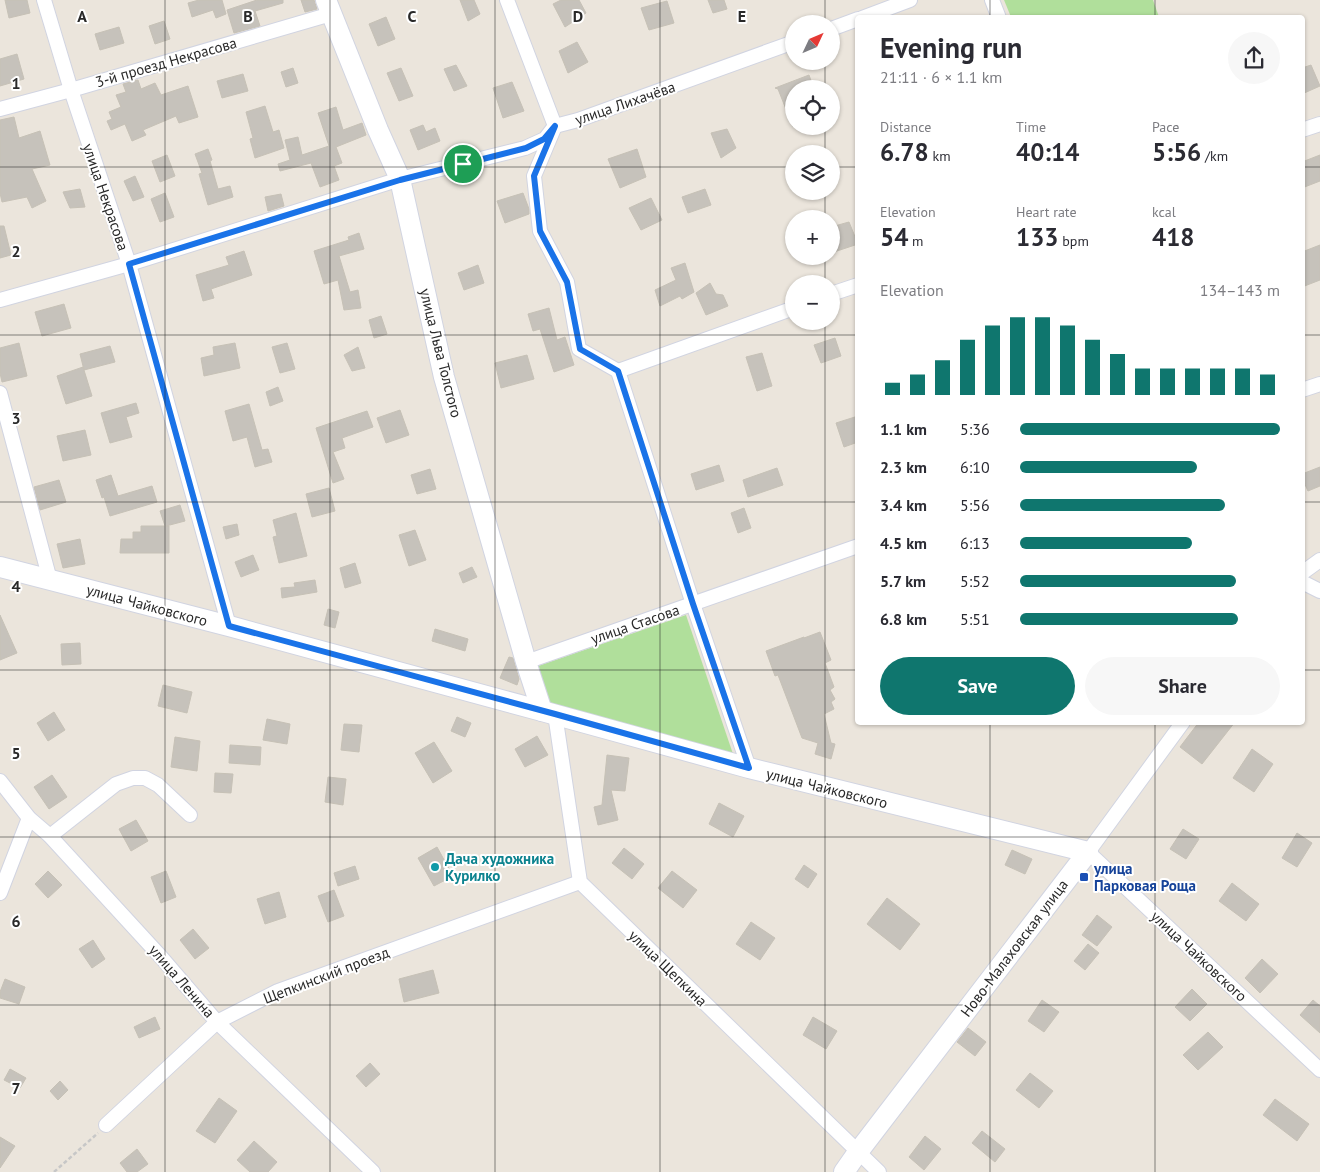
<!DOCTYPE html>
<meta charset="utf-8">
<style>
:root{--surface:#fff;--page:#f7f7f7;--text:#2b2b33;--muted:#7c7c81;--accent:#0f766e}
body{margin:0;font-family:"PT Sans",sans-serif;background:var(--page);color:var(--text);height:100vh;display:flex;flex-direction:column;font-size:19px;white-space:nowrap}
*{box-sizing:border-box;margin:0}
p{font-size:16px;color:var(--muted)}
.icon{flex:none;width:28px;height:28px;fill:none;stroke:currentColor;stroke-width:2;stroke-linecap:round;stroke-linejoin:round}
.map{position:relative;flex:1;overflow:hidden}
.panel{position:absolute;left:855px;top:15px;width:450px;height:710px;display:flex;flex-direction:column;background:var(--surface);border-radius:5px;box-shadow:0 1px 4px #0004}
.panel>*{flex:none}
.needle{width:32px;rotate:46deg}
.controls{position:absolute;left:785px;top:15px;display:grid;gap:10px}
.controls a{display:grid;place-items:center;width:55px;height:55px;border-radius:50%;background:var(--surface);box-shadow:0 1px 4px #0004;font-size:25px}
.pin{position:absolute;display:grid;place-items:center;width:42px;height:42px;color:#fff;margin:-21px;border:2px solid #fff;border-radius:50%;box-shadow:0 1px 5px #0007}
.round{display:grid;place-items:center;flex:none;width:52px;height:52px;border-radius:26px;background:var(--page)}
.head{display:flex;align-items:center;justify-content:space-between;height:85px;padding:0 25px}
h1{font-size:28px;font-weight:800;line-height:38px}
.figures{display:grid;grid-template-columns:repeat(3,1fr);gap:8px;height:85px;padding:5px 25px}
.figures div{display:grid;align-content:center}
.figures b{font-size:25px;font-weight:800}
.figures small{font-size:14px;font-weight:400}
.figures p{font-size:14px}
.chart{height:140px;padding:10px 25px}
.chart p{display:flex;justify-content:space-between}
.chart svg{width:100%;height:90px;margin-top:5px;stroke:var(--accent);stroke-width:6}
.button{display:flex;gap:10px;margin-top:auto;padding:10px 25px}
.button a{flex:1;height:58px;border-radius:30px;background:var(--accent);color:#fff;font-size:20px;font-weight:800;line-height:58px;text-align:center}
.button a+a{background:var(--page);color:var(--text)}
ul{padding:0 25px;list-style:none;font-size:16px}
li{display:grid;grid-template-columns:80px 60px 1fr;align-items:center;height:38px}
li i{height:12px;border-radius:6px;background:var(--accent)}
.map>svg:first-child{display:block}
.green{fill:#b0df9b}
.building{fill:#c6c2bb;stroke:#c6c1b6}
.lines{fill:none;stroke-linecap:round;stroke-linejoin:round}
.street-casing{stroke:#d1d4e1;stroke-width:16}
.secondary-casing{stroke:#d1d4e1;stroke-width:22}
.path{stroke:#c7c7c7;stroke-width:2.5;stroke-dasharray:4 2.5;stroke-linecap:butt}
.street{stroke:#fff;stroke-width:14}
.secondary{stroke:#fff;stroke-width:20}
.route-casing{stroke:#fff;stroke-width:10}
.route{stroke:#1a73e8;stroke-width:6}
.grid{fill:none;stroke:#292929;stroke-width:1;stroke-opacity:0.55}
.culture-dot{fill:#0f9aa8;stroke:#fff;stroke-width:2}
.transit-dot{fill:#1a4fb4;stroke:#fff;stroke-width:2}
.labels{text-anchor:middle;dominant-baseline:central;stroke-width:4;stroke-linejoin:round;paint-order:stroke}
.street-label{font-size:15px;fill:#292929;stroke:#fff}
.culture-label{font-size:15px;font-weight:bold;fill:#0d838f;stroke:#fff;text-anchor:start}
.transit-label{font-size:15px;font-weight:bold;fill:#164399;stroke:#fff;text-anchor:start}
.grid-label{font-size:16px;text-anchor:middle;font-weight:bold;fill:#292929;stroke:#fff;stroke-width:4;stroke-linejoin:round;paint-order:stroke}
</style>
<div class="map">
<svg width="1320" height="1172" viewBox="0 0 1320 1172">
<rect width="100%" height="100%" fill="#ebe5dc"/>
<g class="green">
<path d="M1004 0H1153L1159 17H1011Z"/>
<path d="M686 615 734 757 550 705 538 666Z"/>
</g>
<g class="building">
<path d="M5 0H27L30 13 9 18Z"/>
<path d="M199 0H222L226 14 216 18 213 10 192 17 188 3Z"/>
<path d="M257 0H283V3L255 11 260 26 234 33 227 10Z"/>
<path d="M301 0H314L317 9 305 12Z"/>
<path d="M460 0H474L480 14 468 21Z"/>
<path d="M561 0H579L586 13 565 27 553 4Z"/>
<path d="M708 0H724L727 9 713 13Z"/>
<path d="M667 1 674 23 649 30 641 8Z"/>
<path d="M386 17 395 39 378 46 369 24Z"/>
<path d="M164 21 170 39 155 44 149 26Z"/>
<path d="M119 27 124 43 100 50 95 34Z"/>
<path d="M577 42 588 62 568 73 559 51Z"/>
<path d="M17 54 24 79 0 86V59Z"/>
<path d="M456 65 467 86 454 91 444 69Z"/>
<path d="M1311 65 1320 86 1302 94V68Z"/>
<path d="M293 68 298 83 286 87 281 72Z"/>
<path d="M401 68 413 96 399 101 387 73Z"/>
<path d="M243 74 248 91 222 98 217 81Z"/>
<path d="M809 75 814 89H794L793 127 778 89 775 88Z"/>
<path d="M138 80 141 89 155 83 161 95 188 86 198 117 179 123 176 116 143 130 146 135 132 141 125 124 111 130 107 121 112 119 109 112 121 107 116 95 126 92 123 84Z"/>
<path d="M512 82 524 111 503 118 493 88Z"/>
<path d="M265 106 273 132 279 130 284 148 255 158 250 139 253 138 246 112Z"/>
<path d="M336 107 343 130 362 123 366 135 336 147 342 163 334 166 339 180 320 187 311 163 280 171 278 164 290 160 285 140 298 137 302 155 329 146 318 113Z"/>
<path d="M14 117 19 138 40 131 50 165 32 169 46 201 32 208 27 197 2 202 0 193V120Z"/>
<path d="M423 125 426 132 435 128 440 141 418 150 410 130Z"/>
<path d="M727 129 736 148 721 158 711 133Z"/>
<path d="M208 149 212 160 210 161 218 189 230 186 233 197 208 205 199 174 202 173 195 154Z"/>
<path d="M637 149 646 177 620 188 608 159Z"/>
<path d="M167 155 175 176 160 182 152 161Z"/>
<path d="M1320 155V181L1302 188V162Z"/>
<path d="M135 176 144 197 133 201 124 181Z"/>
<path d="M80 189 85 207 70 208 63 192Z"/>
<path d="M705 189 711 205 688 213 682 197Z"/>
<path d="M165 193 174 217 160 222 151 199Z"/>
<path d="M523 193 529 209V214L505 223 497 201Z"/>
<path d="M281 194 284 206 268 211 265 197Z"/>
<path d="M651 198 662 220 641 230 629 208Z"/>
<path d="M849 222 858 244 831 253V227Z"/>
<path d="M0 226H4L11 255 0 258Z"/>
<path d="M359 233 364 249 339 256 350 292 358 290 361 308 344 310 338 280 324 284 314 251 349 240 348 237Z"/>
<path d="M1320 245V280L1302 287V252Z"/>
<path d="M244 251 252 275 211 289 214 298 203 301 196 275 229 265 226 257Z"/>
<path d="M685 263 694 292 682 299 680 296 660 306 655 290 676 280 671 268Z"/>
<path d="M478 265 484 283 464 290 458 273Z"/>
<path d="M710 283 716 294 723 295 728 306 706 315 696 293Z"/>
<path d="M64 304 71 328 42 336 35 312Z"/>
<path d="M549 308 557 340 565 337 574 365 554 372 540 329 533 331 528 314Z"/>
<path d="M381 316 387 334 374 338 369 320Z"/>
<path d="M835 338 841 356 821 363 814 345Z"/>
<path d="M19 343 27 376 2 382 0 373V348Z"/>
<path d="M235 343 240 368 204 376 201 358 214 355 213 347Z"/>
<path d="M287 343 295 369 280 373 272 347Z"/>
<path d="M110 346 115 362 84 370 80 354Z"/>
<path d="M358 347 365 368 352 371 344 355Z"/>
<path d="M762 353 772 386 757 391 746 357Z"/>
<path d="M527 355 534 379 501 388 495 363Z"/>
<path d="M83 367 92 396 66 404 57 376Z"/>
<path d="M278 387 283 401 270 406 266 392Z"/>
<path d="M136 403 139 413 126 417 132 437 110 443 101 413Z"/>
<path d="M249 404 262 450 268 449 272 462 255 467 247 437 233 441 225 411Z"/>
<path d="M400 410 409 435 386 443 377 418Z"/>
<path d="M367 411 373 427 342 438 345 448 333 452 344 479 333 483 316 428Z"/>
<path d="M858 416V442L844 447 836 423Z"/>
<path d="M85 430 91 455 63 461 57 436Z"/>
<path d="M719 465 724 481 696 490 691 474Z"/>
<path d="M1320 467V486L1308 491 1302 478V474Z"/>
<path d="M777 468 783 485 748 497 743 480Z"/>
<path d="M430 469 436 489 417 494 411 475Z"/>
<path d="M111 475 118 496 152 486 157 502 110 516 104 497 102 498 96 480Z"/>
<path d="M59 480 66 502 40 510 34 487Z"/>
<path d="M329 488 335 511 312 517 306 494Z"/>
<path d="M180 505 185 521 166 526H169V553H120L121 539H133V532H141V526H165L160 511Z"/>
<path d="M744 508 751 528 738 533 731 513Z"/>
<path d="M296 513 307 556 279 563 273 537 277 536 273 520Z"/>
<path d="M237 524 239 535 226 539 223 527Z"/>
<path d="M415 530 426 560 409 566 399 535Z"/>
<path d="M80 539 85 564 63 568 57 544Z"/>
<path d="M253 555 259 570 241 577 235 562Z"/>
<path d="M355 563 361 583 345 588 340 568Z"/>
<path d="M472 567 477 577 463 583 459 573Z"/>
<path d="M315 580 317 592 282 598 281 588 295 587 294 583Z"/>
<path d="M328 609 339 612 335 628 324 625Z"/>
<path d="M0 615 17 653 0 660Z"/>
<path d="M435 629 468 639 465 651 432 641Z"/>
<path d="M820 632 831 660 825 663 834 687 830 690 835 699 831 702 834 709 824 714 831 743 835 744 831 759 815 754 818 743 802 738 778 675 775 676 766 651 804 637V638Z"/>
<path d="M80 643 81 664 62 665 61 644Z"/>
<path d="M509 657 513 658 519 679 517 685 500 678Z"/>
<path d="M163 685 192 692 187 713 158 706Z"/>
<path d="M54 712 65 730 48 741 37 723Z"/>
<path d="M457 717 471 723 465 737 451 731Z"/>
<path d="M267 719 290 724 287 744 263 740Z"/>
<path d="M1199 722H1235L1202 764 1180 747Z"/>
<path d="M344 724 362 725 359 752 341 750Z"/>
<path d="M537 736 548 755 525 767 515 749Z"/>
<path d="M175 737 200 741 197 771 171 767Z"/>
<path d="M434 742 452 771 433 783 415 753Z"/>
<path d="M230 745 261 747 260 765 229 763Z"/>
<path d="M1252 749 1273 764 1254 792 1233 778Z"/>
<path d="M607 755 629 758 625 791 611 790 618 820 598 825 594 807 602 805Z"/>
<path d="M215 773 233 774 231 793 214 792Z"/>
<path d="M52 775 67 797 49 809 34 787Z"/>
<path d="M328 777 346 779 343 805 325 802Z"/>
<path d="M719 803 744 816 733 837 709 824Z"/>
<path d="M136 820 148 841 131 851 119 829Z"/>
<path d="M1183 829 1199 839 1186 859 1170 849Z"/>
<path d="M1297 833 1312 843 1297 867 1282 858Z"/>
<path d="M437 847 453 876 434 886 418 858Z"/>
<path d="M624 848 644 864 632 879 612 863Z"/>
<path d="M1012 850 1032 859 1025 874 1005 865Z"/>
<path d="M804 865 817 874 808 888 795 879Z"/>
<path d="M355 866 359 879 338 886 334 873Z"/>
<path d="M48 871 62 885 48 898 35 884Z"/>
<path d="M166 871 176 897 161 903 151 877Z"/>
<path d="M672 871 697 890 683 908 658 888Z"/>
<path d="M1232 883 1259 904 1246 921 1219 901Z"/>
<path d="M334 890 344 916 328 922 318 896Z"/>
<path d="M279 892 286 917 265 924 257 899Z"/>
<path d="M887 898 920 924 900 950 867 924Z"/>
<path d="M1097 915 1112 927 1097 946 1082 935Z"/>
<path d="M751 922 775 938 760 960 736 944Z"/>
<path d="M193 929 209 948 195 959 180 940Z"/>
<path d="M93 940 105 959 92 968 79 949Z"/>
<path d="M1088 944 1099 953 1085 970 1074 961Z"/>
<path d="M1262 959 1278 974 1260 993 1245 978Z"/>
<path d="M433 970 439 993 404 1002 399 979Z"/>
<path d="M5 979 25 987 19 1004 0 998V992Z"/>
<path d="M1192 989 1207 1004 1190 1021 1175 1007Z"/>
<path d="M1042 1000 1059 1012 1044 1032 1028 1021Z"/>
<path d="M1313 1000 1320 1006V1033L1300 1015Z"/>
<path d="M155 1017 160 1029 139 1038 134 1027Z"/>
<path d="M813 1017 837 1031 826 1049 803 1035Z"/>
<path d="M968 1028 986 1042 975 1056 957 1042Z"/>
<path d="M1208 1032 1223 1047 1198 1070 1183 1055Z"/>
<path d="M370 1063 380 1074 366 1087 356 1076Z"/>
<path d="M10 1069 26 1078 20 1088 4 1080Z"/>
<path d="M1030 1073 1053 1091 1039 1108 1016 1090Z"/>
<path d="M60 1081 68 1090 58 1100 50 1091Z"/>
<path d="M219 1098 237 1111 215 1143 196 1131Z"/>
<path d="M1275 1099 1309 1124 1297 1141 1263 1115Z"/>
<path d="M982 1131 1005 1149 995 1162 972 1143Z"/>
<path d="M925 1136 941 1149 924 1170 909 1157Z"/>
<path d="M0 1137 15 1146 0 1168Z"/>
<path d="M254 1141 277 1162 268 1172H250L237 1160Z"/>
<path d="M137 1149 148 1164 137 1172H127L120 1163Z"/>
</g>
<g class="lines">
<g class="street-casing">
<g id="street">
<path d="M44 0 71 90 129 264 229 626"/>
<path d="M507 0 555 126 534 176 540 231 567 282 579 349 618 371 693 604 749 768"/>
<path d="M992 0 999 18"/>
<path d="M862 18 910 0"/>
<path d="M831 29 858 19"/>
<path d="M0 109 71 90 331 14"/>
<path d="M1302 130 1320 124"/>
<path d="M831 294 858 285"/>
<path d="M0 300 129 264 400 179 525 148 545 139 555 126 578 120 794 42"/>
<path d="M618 371 794 308"/>
<path d="M1302 390 1320 384"/>
<path d="M0 393 50 580"/>
<path d="M1302 573 1320 560"/>
<path d="M1302 582 1320 591"/>
<path d="M526 662 858 546"/>
<path d="M555 714 580 882 879 1172"/>
<path d="M1183 722 1088 852 1320 1070"/>
<path d="M0 781 29 818 50 836 161 957 217 1022 373 1172"/>
<path d="M50 836 116 784 133 778H145L158 785 190 815"/>
<path d="M0 893 29 818"/>
<path d="M106 1125 217 1022 278 991 580 882"/>
</g>
</g>
<g class="secondary-casing">
<g id="secondary">
<path d="M326 0 378 130 400 179 444 377 526 662 542 711"/>
<path d="M0 567 229 626 542 711 749 768 1088 852 858 1152 844 1172"/>
</g>
</g>
<path class="path" d="M54 1172 98 1133"/>
<use href="#street" class="street"/>
<use href="#secondary" class="secondary"/>
</g>
<g class="lines">
<g class="route-casing">
<path id="route" d="M555 126 534 176 540 231 567 282 580 349 618 371 693 604 749 768 555 714 229 626 129 264 400 180 526 148 544 139Z"/>
</g>
<use href="#route" class="route"/>
</g>
<path class="grid" d="M165 0V1172M330 0V1172M495 0V1172M660 0V1172M825 0V24M990 0V18M1155 0V18M825 61V89M825 126V154M0 167H794M831 167H858M1302 167H1320M825 191V219M825 256V284M825 321V1172M0 335H858M1302 335H1320M0 502H858M1302 502H1320M0 670H858M1302 670H1320M990 722V1172M1155 722V1172M0 837H1320M0 1005H1320"/>
<circle class="culture-dot" cx="435" cy="867" r="5"/>
<rect class="transit-dot" x="1079" y="872" width="10" height="10" rx="2.5"/>
<g class="labels">
<g class="street-label">
<text transform="translate(166 62) rotate(-16)">3-й проезд Некрасова</text>
<text transform="translate(625 103) rotate(-19)">улица Лихачёва</text>
<text transform="translate(106 197) rotate(71)">улица Некрасова</text>
<text transform="translate(441 353) rotate(76)">улица Льва Толстого</text>
<text transform="translate(147 605) rotate(15)">улица Чайковского</text>
<text transform="translate(635 624) rotate(-19)">улица Стасова</text>
<text transform="translate(827 788) rotate(14)">улица Чайковского</text>
<text transform="translate(1014 948) rotate(-53)">Ново-Малаховская улица</text>
<text transform="translate(1199 956) rotate(43)">улица Чайковского</text>
<text transform="translate(668 968) rotate(44)">улица Щепкина</text>
<text transform="translate(326 975) rotate(-21)">Щепкинский проезд</text>
<text transform="translate(182 981) rotate(49)">улица Ленина</text>
</g>
<g class="culture-label">
<text x="445" y="858">Дача художника<tspan x="445" dy="17">Курилко</tspan></text>
</g>
<g class="transit-label">
<text x="1094" y="868">улица<tspan x="1094" dy="17">Парковая Роща</tspan></text>
</g>
</g>
<g class="grid-label">
<text x="82" y="22">A</text>
<text x="248" y="22">B</text>
<text x="412" y="22">C</text>
<text x="578" y="22">D</text>
<text x="742" y="22">E</text>
<text x="16" y="89">1</text>
<text x="16" y="257">2</text>
<text x="16" y="424">3</text>
<text x="16" y="592">4</text>
<text x="16" y="759">5</text>
<text x="16" y="927">6</text>
<text x="16" y="1094">7</text>
</g>
</svg>
<div class="controls">
<a><svg class="needle" viewBox="-14 -14 28 28"><path d="M0-13l5 13h-10z" fill="#e53935"/><path d="M0 13l5-13h-10z" fill="#7c7c81"/></svg></a>
<a><svg class="icon" aria-label="locate" viewBox="0 0 24 24"><circle cx="12" cy="12" r="6"/><path d="M12 2v4M12 18v4M2 12h4M18 12h4"/></svg></a>
<a><svg class="icon" aria-label="layers" viewBox="0 0 24 24"><path d="M12 4l9 5-9 5-9-5zM3 14l9 5 9-5"/></svg></a>
<a>+</a>
<a>−</a>
</div>
<div class="pin" style="left:463px;top:164px;background:#1e9e55"><svg class="icon" aria-label="arrive" viewBox="0 0 24 24"><path d="M6 21V4h12l-3 4 3 4H6"/></svg></div>
<section class="panel">
<div class="head"><div><h1>Evening run</h1><p>21:11 · 6 × 1.1 km</p></div><a class="round"><svg class="icon" aria-label="share" viewBox="0 0 24 24"><path d="M12 15V3M7 8l5-5 5 5M5 13v7h14v-7"/></svg></a></div>
<div class="figures">
<div><p>Distance</p><b>6.78<small> km</small></b></div>
<div><p>Time</p><b>40:14</b></div>
<div><p>Pace</p><b>5:56<small> /km</small></b></div>
</div>
<div class="figures">
<div><p>Elevation</p><b>54<small> m</small></b></div>
<div><p>Heart rate</p><b>133<small> bpm</small></b></div>
<div><p>kcal</p><b>418</b></div>
</div>
<div class="chart"><p><span>Elevation</span>134–143 m</p>
<svg viewBox="0 0 160 44" preserveAspectRatio="none"><path d="M5 44V38M15 44V34M25 44V27M35 44V17M45 44V10M55 44V6M65 44V6M75 44V10M85 44V17M95 44V24M105 44V31M115 44V31M125 44V31M135 44V31M145 44V31M155 44V34"/></svg>
</div>
<ul>
<li><b>1.1 km</b>5:36<i style="width:100%"></i></li>
<li><b>2.3 km</b>6:10<i style="width:68%"></i></li>
<li><b>3.4 km</b>5:56<i style="width:79%"></i></li>
<li><b>4.5 km</b>6:13<i style="width:66%"></i></li>
<li><b>5.7 km</b>5:52<i style="width:83%"></i></li>
<li><b>6.8 km</b>5:51<i style="width:84%"></i></li>
</ul>
<div class="button"><a>Save</a><a>Share</a></div>
</section>
</div>
